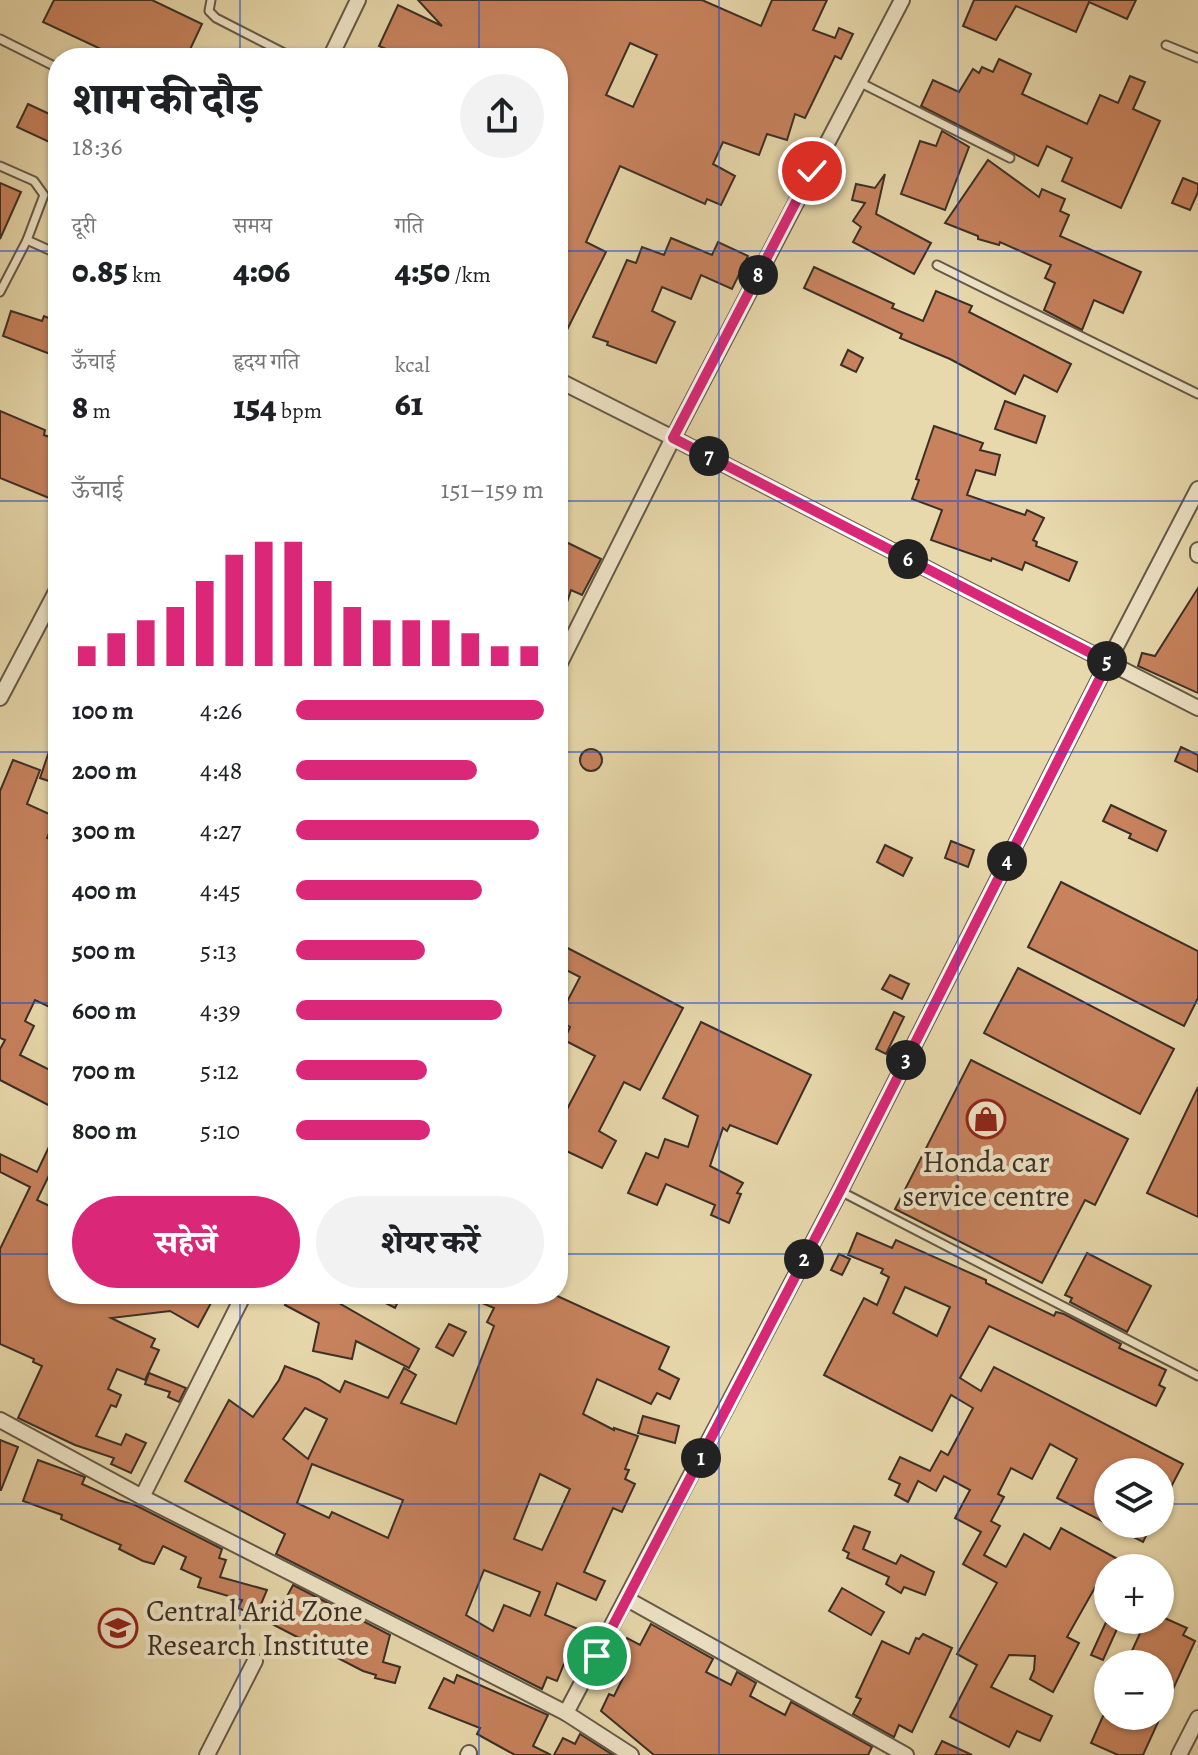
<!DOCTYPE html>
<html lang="hi">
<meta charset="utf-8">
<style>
:root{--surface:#fff;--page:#f2f2f2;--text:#202124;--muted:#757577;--accent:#db2777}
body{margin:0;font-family:Alegreya,"Noto Serif Devanagari",serif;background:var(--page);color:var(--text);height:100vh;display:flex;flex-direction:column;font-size:30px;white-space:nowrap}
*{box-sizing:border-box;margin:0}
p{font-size:26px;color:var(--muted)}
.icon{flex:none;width:44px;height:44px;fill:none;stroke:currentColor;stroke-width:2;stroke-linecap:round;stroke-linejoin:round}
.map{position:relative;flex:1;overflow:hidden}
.panel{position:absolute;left:48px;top:48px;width:520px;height:1256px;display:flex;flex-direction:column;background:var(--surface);border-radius:32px;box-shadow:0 2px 6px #0004}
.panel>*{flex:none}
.tools{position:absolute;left:1094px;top:1458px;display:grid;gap:16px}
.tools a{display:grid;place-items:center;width:80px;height:80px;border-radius:50%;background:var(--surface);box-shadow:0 2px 6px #0004;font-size:40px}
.pin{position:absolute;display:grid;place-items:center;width:68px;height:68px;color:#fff;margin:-34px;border:4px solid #fff;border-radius:50%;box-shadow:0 2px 8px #0007}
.km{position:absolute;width:40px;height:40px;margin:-20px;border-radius:50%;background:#222;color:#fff;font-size:22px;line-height:40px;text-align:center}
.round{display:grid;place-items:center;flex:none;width:84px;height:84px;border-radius:42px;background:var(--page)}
.overview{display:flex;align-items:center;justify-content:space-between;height:136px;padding:0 24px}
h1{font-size:44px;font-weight:800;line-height:60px}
.figures{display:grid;grid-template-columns:repeat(3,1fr);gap:12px;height:136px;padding:8px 24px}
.figures div{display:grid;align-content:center}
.figures b{font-size:34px;font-weight:800}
.figures small{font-size:22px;font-weight:400}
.figures p{font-size:22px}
.chart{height:224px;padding:16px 24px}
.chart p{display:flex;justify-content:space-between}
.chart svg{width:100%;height:144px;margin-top:8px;stroke:var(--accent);stroke-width:6}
.cta{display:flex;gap:16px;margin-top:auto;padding:16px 24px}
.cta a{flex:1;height:92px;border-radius:48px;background:var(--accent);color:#fff;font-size:32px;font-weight:800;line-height:92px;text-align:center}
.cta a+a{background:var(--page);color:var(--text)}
ul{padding:0 24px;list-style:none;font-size:26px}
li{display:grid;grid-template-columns:128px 96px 1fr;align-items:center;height:60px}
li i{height:20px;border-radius:10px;background:var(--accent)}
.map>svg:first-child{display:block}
.building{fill:#c8835e;stroke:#3b2f27;stroke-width:2;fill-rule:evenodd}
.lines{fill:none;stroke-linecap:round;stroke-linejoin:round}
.lane-casing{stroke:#665a48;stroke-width:11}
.street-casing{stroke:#665a48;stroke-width:18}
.lane{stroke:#f0e6c9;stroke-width:7}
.street{stroke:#f0e6c9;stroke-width:14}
.route-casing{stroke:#fff;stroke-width:16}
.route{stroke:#db2777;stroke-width:10}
.grid{fill:none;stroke:#1d4ed8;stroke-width:2;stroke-opacity:0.55}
.labels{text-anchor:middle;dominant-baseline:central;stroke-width:8;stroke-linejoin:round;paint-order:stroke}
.poi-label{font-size:30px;fill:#3b2f27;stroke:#f0e6c9}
</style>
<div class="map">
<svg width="1198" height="1755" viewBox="0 0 1198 1755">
<rect width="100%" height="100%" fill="#e8d9ac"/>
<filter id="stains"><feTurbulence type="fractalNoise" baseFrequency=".0025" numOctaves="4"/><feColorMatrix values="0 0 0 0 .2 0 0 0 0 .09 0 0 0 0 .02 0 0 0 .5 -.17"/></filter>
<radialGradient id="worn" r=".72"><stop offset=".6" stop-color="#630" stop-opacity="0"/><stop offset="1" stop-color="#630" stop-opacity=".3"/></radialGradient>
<g class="building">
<path d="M54 0H152L202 24 186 58H120L43 22Z"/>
<path d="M418 0H702L761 26 772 0H827L813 30 835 38 839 28 853 34 841 59 835 56 805 118 795 114 787 140 767 134 759 155 723 142 713 164 735 176 721 205 707 199 705 204 620 166 586 242 606 252 566 332 558 328V58H406L379 46 398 5 442 26ZM630 43 657 55 633 107 606 95Z"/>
<path d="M974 0H1136L1127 19 1089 2 1076 32 1016 6 996 40 963 26Z"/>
<path d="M999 59 1031 74 1022 94 1087 124 1100 95 1118 103 1130 76 1145 82 1133 109 1160 121 1121 208 1062 181 1072 158 1047 146 1038 166 921 106 933 80 959 92 973 69 979 73 982 67 993 72Z"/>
<path d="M28 104 58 118V146L17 127Z"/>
<path d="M942 131 969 147 945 210 901 194 920 141 936 146Z"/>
<path d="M988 160 1039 197 1042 189 1065 199 1060 211 1069 215 1060 236 1141 272 1123 313 1094 300 1082 330 1044 310 1055 283 1045 278 1051 265 1000 242 999 245 978 239V236L945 223Z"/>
<path d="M885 174 876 214 931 243 914 274 853 242 861 227 853 221 865 203 852 200 856 184 875 188Z"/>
<path d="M1183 178 1198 184V192L1190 210 1172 203Z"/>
<path d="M0 183 21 192 0 239Z"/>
<path d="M671 238 712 255 718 242 748 256 732 289 701 275 691 299 662 287 652 311 675 322 656 363 607 345 608 342 593 337 627 260 636 263 642 247 664 255Z"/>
<path d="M814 267 894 304 892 308 923 321 936 291 972 306 969 312 1071 364 1057 392 1024 375 1015 394 950 359 900 338 902 334 804 288Z"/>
<path d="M11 311 42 321 44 316 58 322V357L3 336Z"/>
<path d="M848 350 863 358 856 372 841 365Z"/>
<path d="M1005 401 1045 416 1036 443 995 429Z"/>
<path d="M0 411 45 430 44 435 58 440V477L49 498 0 478Z"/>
<path d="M934 426 983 443 980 450 1000 455 995 475 976 470 967 495 1025 515 1027 510 1044 518 1033 540 1037 542 1036 546 1077 562 1069 581 1025 562 1022 570 992 558 991 561 931 540 942 510 912 499 919 480 916 479Z"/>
<path d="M564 541 601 559 582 595 571 590 561 621H558V552Z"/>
<path d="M1198 588V693L1138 666 1142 653 1155 656Z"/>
<path d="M56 731H58V784L40 778Z"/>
<path d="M1181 747 1198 755V772L1175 761Z"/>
<circle cx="591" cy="760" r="11"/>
<path d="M13 760 40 770 27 804 56 817 47 838 58 843V1011L35 1000 25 1021 34 1026 20 1055 58 1074V1110L0 1080V1049L5 1040 0 1038V791Z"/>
<path d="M1111 805 1166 831 1157 851 1129 838 1131 834 1103 821Z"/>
<path d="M951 841 974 850 968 867 945 858Z"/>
<path d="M885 845 912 858 903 876 877 862Z"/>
<path d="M1061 882 1198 951V998L1184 1026 1028 947Z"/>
<path d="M558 943 683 1008 640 1090 624 1082 599 1131 616 1141 602 1168 558 1147V1109L565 1113 595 1056 564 1040 570 1027 558 1019 580 977 558 966Z"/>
<path d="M1018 968 1174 1049 1140 1114 984 1033Z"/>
<path d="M890 975 909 984 902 999 882 989Z"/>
<path d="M894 1012 904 1017 886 1054 876 1049Z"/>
<path d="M701 1022 811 1075 777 1144 730 1125 727 1131 723 1128 710 1166 743 1183 737 1193 741 1194 729 1223 711 1215 715 1205 666 1184 657 1205 628 1193 646 1153 658 1158 665 1139 688 1147 698 1116 663 1098Z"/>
<path d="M971 1060 1128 1139 1095 1205 1085 1200 1042 1283 895 1209Z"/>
<path d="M1198 1087V1217L1147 1193Z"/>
<path d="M58 1128V1167L54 1165 37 1200 58 1210V1294H195L211 1303 198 1327 170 1311 111 1318 155 1339 151 1347 159 1350 145 1380 117 1369 108 1389 121 1395 116 1407 111 1405 96 1436 121 1445 126 1434 146 1443 131 1473 111 1464 114 1458 75 1445 18 1418 42 1366 33 1362 34 1359 0 1344V1249L30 1187 0 1172V1154L37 1172Z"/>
<path d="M857 1233 892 1248 896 1240 986 1280V1283L1054 1316 1056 1312 1064 1314 1121 1344 1119 1348 1166 1370 1159 1385 1165 1388 1156 1406 989 1326 960 1378 981 1391 994 1367 1183 1464 1160 1508V1472H1108V1524H1152L1143 1542 1057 1498 1077 1459 1050 1444 1032 1479 1011 1468 998 1494 1004 1497 991 1521 1000 1526 984 1555 1006 1567 1024 1534 1050 1549 1061 1528 1134 1568H1108V1578L1102 1575 1067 1637 1079 1643 1053 1692 1030 1679 1034 1670 1035 1656 1009 1655 991 1687 1052 1716 1040 1741 1017 1731 1009 1747 950 1717 977 1665 957 1654 997 1583 963 1564 981 1532 955 1518 970 1490 944 1476 936 1491 918 1481 908 1502 895 1495 900 1484 889 1479 900 1457 930 1471 941 1451 948 1455 973 1408 951 1395 932 1431 824 1375 864 1298 877 1305 889 1277 881 1273 883 1269 848 1255ZM905 1287 950 1307 937 1336 893 1313Z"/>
<path d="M1087 1253 1151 1286 1127 1332 1070 1302 1072 1298 1065 1295Z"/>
<path d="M839 1254 850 1259 842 1275 831 1270Z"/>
<path d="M291 1294H323L419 1349 409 1368 356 1341 352 1359 313 1351 319 1323 285 1305Z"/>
<path d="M368 1294H402L395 1308Z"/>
<path d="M461 1294H553L669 1347 659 1369 679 1379 670 1399 657 1393 651 1404 597 1379 583 1414 614 1430V1428L638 1436 625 1469 629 1470 625 1479 635 1484 622 1512 613 1508 584 1572 605 1581 596 1600 557 1583 545 1615 578 1629 557 1681 547 1677 542 1689 276 1554 285 1534 185 1481 229 1400 253 1417 279 1380 285 1366 318 1379 340 1392 345 1381 388 1398 404 1368 416 1375 401 1403 456 1424 494 1326 487 1322 494 1308ZM305 1408 327 1419 308 1459 283 1439ZM312 1464 403 1500 388 1538 332 1512 329 1518 297 1503ZM540 1474 570 1489 542 1550 514 1539ZM484 1570 540 1592 530 1616 504 1605 493 1631 466 1615Z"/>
<path d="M449 1324 466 1332 453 1356 436 1347Z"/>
<path d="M149 1373 186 1388 179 1402 168 1397 170 1392 145 1384Z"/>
<path d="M643 1416 679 1426 675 1443 638 1433Z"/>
<path d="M0 1440 18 1447 1 1490H0Z"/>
<path d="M38 1460 85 1477 82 1484 118 1500 135 1505 222 1549 219 1558 226 1560 220 1577 267 1590 256 1616 238 1608 242 1600 198 1587 201 1578 181 1569 186 1557 163 1546 154 1564 143 1561 119 1549 121 1545 61 1519 62 1515 23 1501Z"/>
<path d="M854 1526 870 1532 863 1549 896 1564 901 1555 934 1572 925 1595 904 1587 901 1593 886 1584 889 1577 847 1558 849 1553 843 1550Z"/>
<path d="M293 1585 390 1635 383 1662 400 1667 395 1683 375 1678 376 1675 363 1671 272 1624Z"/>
<path d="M842 1588 884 1612 871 1635 829 1611Z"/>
<path d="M1160 1616 1187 1628 1183 1635 1195 1641 1143 1755H1118L1091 1743 1103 1716H1160V1664H1126L1146 1620H1160Z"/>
<path d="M1107 1620H1121L1103 1660 1091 1655Z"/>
<path d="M651 1624 713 1659 706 1672 731 1685 737 1672 756 1683 750 1696 785 1715 791 1702 872 1747 868 1755H654L601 1711 609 1694 614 1696 625 1674 612 1667 627 1638 640 1645Z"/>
<path d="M923 1634 952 1648 912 1732 899 1725 894 1737 853 1714 861 1699 856 1697 882 1641 909 1654 916 1638 919 1639Z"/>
<path d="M457 1675 548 1715 533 1746 551 1755H515L477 1734 480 1728 429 1708 444 1678 454 1683Z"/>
<path d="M580 1734 613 1755H554L563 1738 575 1744Z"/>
<path d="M942 1741 972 1755H935Z"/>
</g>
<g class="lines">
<g class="lane-casing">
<g id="lane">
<path d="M211 0 209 11 216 18 294 58"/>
<path d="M0 39 58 68"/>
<path d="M1166 45 1198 58"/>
<path d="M859 82 1010 158"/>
<path d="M0 166 34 181 44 195 27 240 0 292"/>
<path d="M27 240 58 254"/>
<path d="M937 265 1198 394"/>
<path d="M840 1191 1198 1376"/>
</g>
</g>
<g class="street-casing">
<g id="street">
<path d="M902 0 673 438 1108 662 1198 489"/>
<path d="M330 58 358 0"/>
<path d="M558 380 673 438 558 667"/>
<path d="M1198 550V555"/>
<path d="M0 698 58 588"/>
<path d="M0 1420 142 1497 566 1713 631 1755"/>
<path d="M142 1497 244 1294"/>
<path d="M627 1599 906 1755"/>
<path d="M566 1713 840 1191 1108 662 1198 708"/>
<path d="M207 1755 255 1661"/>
<path d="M468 1755 469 1753"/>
<path d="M1179 1755 1198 1718"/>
</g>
</g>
<use href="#lane" class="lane"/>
<use href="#street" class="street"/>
</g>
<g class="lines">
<g class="route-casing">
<path id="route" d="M597 1656 840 1191 1108 662 673 438 812 171"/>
</g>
<use href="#route" class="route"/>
</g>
<path class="grid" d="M240 0V58M479 0V58M719 0V1755M958 0V1755M0 251H58M558 251H1198M0 501H58M558 501H1198M0 752H58M558 752H1198M0 1003H58M558 1003H1198M0 1254H58M558 1254H1198M240 1294V1755M479 1294V1755M0 1504H1108M1160 1504H1198"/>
<defs>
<g id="shop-ring" transform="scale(2)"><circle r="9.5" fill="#f0e6c9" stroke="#8f2418" stroke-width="1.5"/><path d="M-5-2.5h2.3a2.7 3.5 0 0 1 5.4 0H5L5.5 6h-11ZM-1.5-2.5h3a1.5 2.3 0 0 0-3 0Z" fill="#8f2418"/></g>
<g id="university-ring" transform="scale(2)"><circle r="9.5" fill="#f0e6c9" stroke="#8f2418" stroke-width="1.5"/><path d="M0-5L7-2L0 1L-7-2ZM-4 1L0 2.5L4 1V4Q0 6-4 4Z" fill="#8f2418"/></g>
</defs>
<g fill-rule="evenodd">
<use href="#shop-ring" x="986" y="1119"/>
<use href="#university-ring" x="118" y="1628"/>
</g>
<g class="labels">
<g class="poi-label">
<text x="986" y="1162">Honda car<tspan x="986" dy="34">service centre</tspan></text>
<text x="146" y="1611" text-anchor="start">Central Arid Zone<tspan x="146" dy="34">Research Institute</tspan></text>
</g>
</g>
<rect width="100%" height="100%" filter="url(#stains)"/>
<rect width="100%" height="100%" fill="url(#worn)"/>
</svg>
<div class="tools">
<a><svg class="icon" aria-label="layers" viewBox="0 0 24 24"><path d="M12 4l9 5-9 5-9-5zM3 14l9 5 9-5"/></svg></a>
<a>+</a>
<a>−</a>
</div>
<div class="pin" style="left:597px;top:1656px;background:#1e9e55"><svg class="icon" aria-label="arrive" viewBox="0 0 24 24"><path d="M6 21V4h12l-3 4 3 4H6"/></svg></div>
<div class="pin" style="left:812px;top:171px;background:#d93025"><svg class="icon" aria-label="check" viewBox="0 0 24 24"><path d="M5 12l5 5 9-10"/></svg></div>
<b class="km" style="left:701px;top:1458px">1</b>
<b class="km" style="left:804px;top:1259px">2</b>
<b class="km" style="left:906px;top:1060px">3</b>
<b class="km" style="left:1007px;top:861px">4</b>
<b class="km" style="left:1107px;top:661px">5</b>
<b class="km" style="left:908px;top:559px">6</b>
<b class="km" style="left:709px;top:456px">7</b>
<b class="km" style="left:758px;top:275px">8</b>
<section class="panel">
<div class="overview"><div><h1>शाम की दौड़</h1><p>18:36</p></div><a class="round"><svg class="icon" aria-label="share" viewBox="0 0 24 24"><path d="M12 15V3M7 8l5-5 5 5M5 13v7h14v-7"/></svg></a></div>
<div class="figures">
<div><p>दूरी</p><b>0.85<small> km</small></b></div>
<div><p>समय</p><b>4:06</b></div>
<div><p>गति</p><b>4:50<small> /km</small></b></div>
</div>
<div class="figures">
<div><p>ऊँचाई</p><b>8<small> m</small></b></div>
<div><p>हृदय गति</p><b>154<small> bpm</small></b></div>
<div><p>kcal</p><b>61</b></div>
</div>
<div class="chart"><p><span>ऊँचाई</span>151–159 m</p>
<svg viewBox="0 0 160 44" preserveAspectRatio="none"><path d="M5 44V38M15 44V34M25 44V30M35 44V26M45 44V18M55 44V10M65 44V6M75 44V6M85 44V18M95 44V26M105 44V30M115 44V30M125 44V30M135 44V34M145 44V38M155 44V38"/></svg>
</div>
<ul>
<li><b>100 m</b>4:26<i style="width:100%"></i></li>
<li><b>200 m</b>4:48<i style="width:73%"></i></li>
<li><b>300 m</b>4:27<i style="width:98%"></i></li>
<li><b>400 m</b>4:45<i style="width:75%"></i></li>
<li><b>500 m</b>5:13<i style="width:52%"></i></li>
<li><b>600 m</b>4:39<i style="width:83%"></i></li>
<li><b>700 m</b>5:12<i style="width:53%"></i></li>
<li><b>800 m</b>5:10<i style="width:54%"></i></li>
</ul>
<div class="cta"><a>सहेजें</a><a>शेयर करें</a></div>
</section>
</div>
